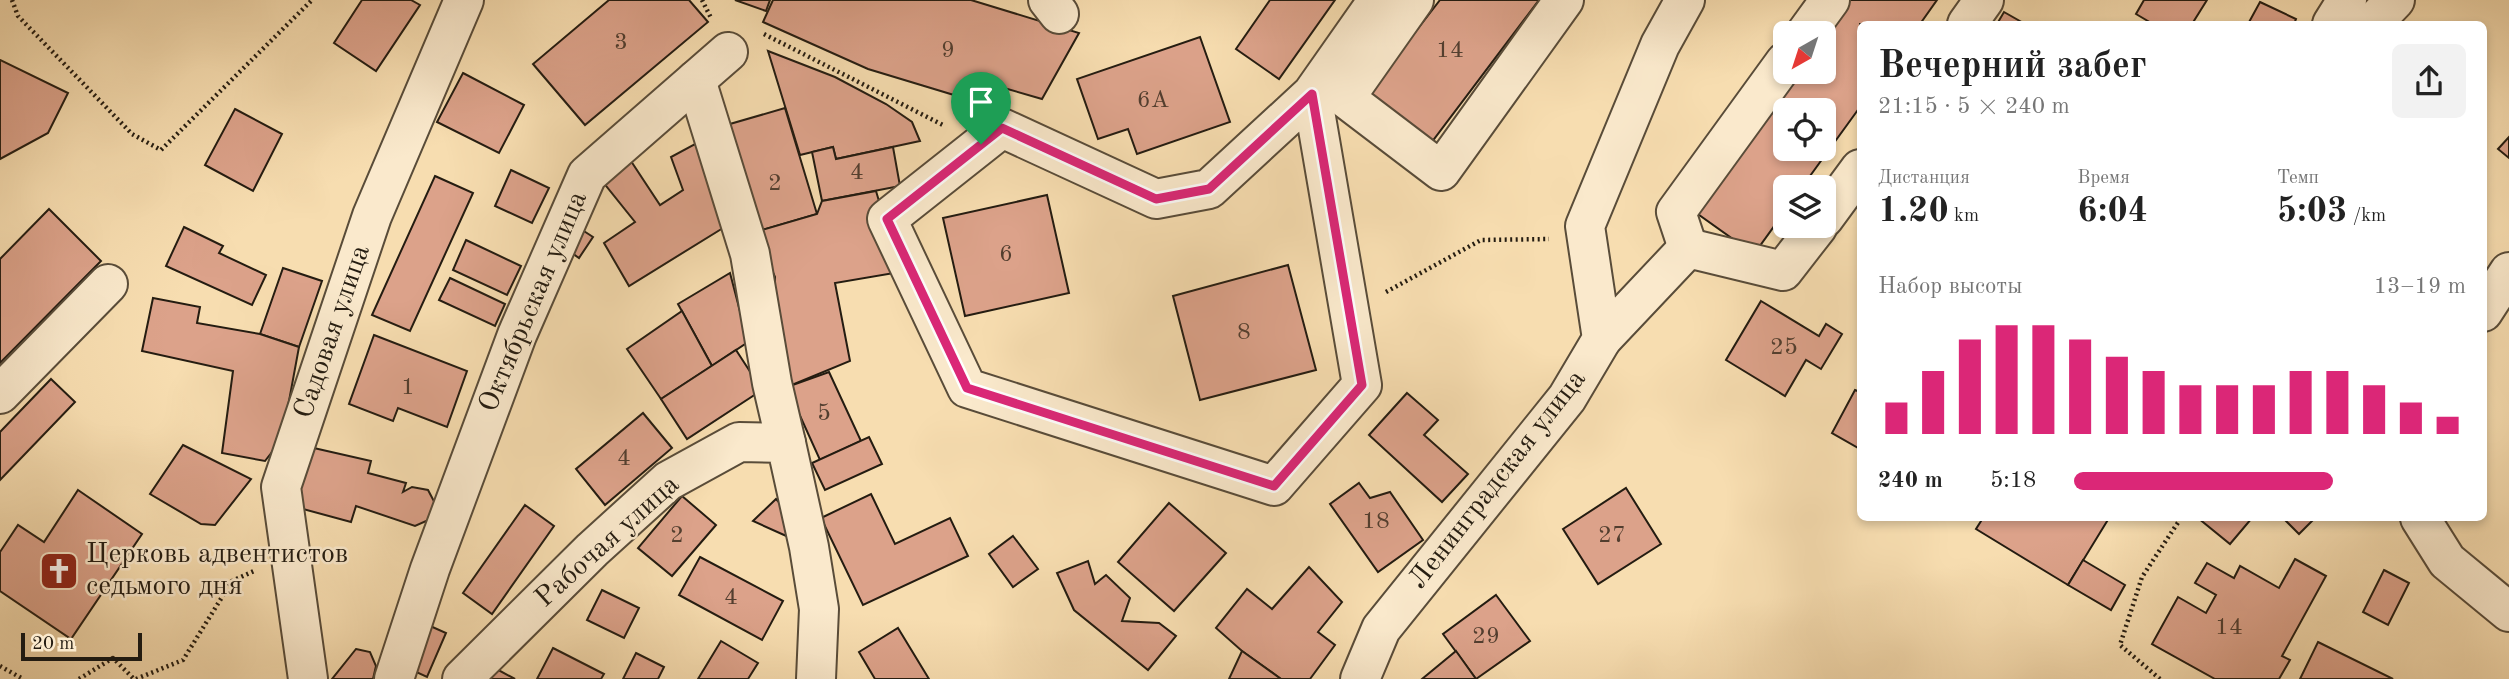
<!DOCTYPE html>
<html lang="ru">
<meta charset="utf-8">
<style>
:root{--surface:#fff;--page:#f2f2f2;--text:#222;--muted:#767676;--accent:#db2777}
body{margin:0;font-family:"Old Standard TT",serif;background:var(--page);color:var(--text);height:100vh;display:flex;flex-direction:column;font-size:26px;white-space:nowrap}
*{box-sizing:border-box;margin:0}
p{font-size:23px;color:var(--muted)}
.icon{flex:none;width:38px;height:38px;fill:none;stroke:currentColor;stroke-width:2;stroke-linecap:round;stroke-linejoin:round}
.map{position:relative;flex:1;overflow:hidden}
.details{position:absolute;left:1857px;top:21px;width:630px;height:500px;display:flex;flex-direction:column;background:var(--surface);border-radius:10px;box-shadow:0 4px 10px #0003}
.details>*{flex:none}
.needle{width:46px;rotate:219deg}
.fabs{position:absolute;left:1773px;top:21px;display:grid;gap:14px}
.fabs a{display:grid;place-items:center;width:63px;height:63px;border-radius:10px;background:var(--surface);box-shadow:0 4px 10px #0003;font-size:35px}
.scale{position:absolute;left:21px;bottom:18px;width:121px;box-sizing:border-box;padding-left:7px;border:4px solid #241c11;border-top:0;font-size:19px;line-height:24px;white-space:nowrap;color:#241c11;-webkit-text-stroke:5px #fae9cc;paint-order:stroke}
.pin{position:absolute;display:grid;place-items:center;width:60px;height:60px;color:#fff;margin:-72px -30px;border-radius:50% 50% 50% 0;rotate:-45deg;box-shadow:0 0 7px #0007}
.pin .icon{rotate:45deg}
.round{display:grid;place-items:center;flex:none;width:74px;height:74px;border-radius:10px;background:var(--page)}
.headline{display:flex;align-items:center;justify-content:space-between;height:119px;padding:0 21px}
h1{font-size:38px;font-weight:600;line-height:52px}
.stats{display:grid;grid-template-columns:repeat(3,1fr);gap:10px;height:119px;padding:7px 21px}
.stats div{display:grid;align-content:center}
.stats b{font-size:35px;font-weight:600}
.stats small{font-size:19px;font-weight:400}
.stats p{font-size:19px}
.chart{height:196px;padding:14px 21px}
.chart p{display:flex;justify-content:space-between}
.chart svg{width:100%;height:126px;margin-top:7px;stroke:var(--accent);stroke-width:6}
ul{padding:0 21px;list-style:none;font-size:23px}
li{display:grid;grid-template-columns:112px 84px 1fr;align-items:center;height:52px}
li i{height:18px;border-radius:9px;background:var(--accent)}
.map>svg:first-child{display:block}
.building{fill:#dca28a;stroke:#241c11;stroke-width:2;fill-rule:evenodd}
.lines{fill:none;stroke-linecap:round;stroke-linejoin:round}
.minor-casing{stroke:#594c39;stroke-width:42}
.path{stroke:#241c11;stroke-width:4.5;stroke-dasharray:2 3.5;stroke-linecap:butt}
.minor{stroke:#fae9cc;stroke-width:38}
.route-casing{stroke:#fff;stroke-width:14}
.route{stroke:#db2777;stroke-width:9}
.labels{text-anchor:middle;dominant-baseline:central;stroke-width:5;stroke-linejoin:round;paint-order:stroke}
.number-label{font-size:24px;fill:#523e2f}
.street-label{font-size:28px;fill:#241c11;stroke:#fae9cc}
.poi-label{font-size:28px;fill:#241c11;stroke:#fae9cc;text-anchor:start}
</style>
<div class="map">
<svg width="2509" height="679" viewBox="0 0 2509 679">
<rect width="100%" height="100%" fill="#f7ddb0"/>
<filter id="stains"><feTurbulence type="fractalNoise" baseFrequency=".00286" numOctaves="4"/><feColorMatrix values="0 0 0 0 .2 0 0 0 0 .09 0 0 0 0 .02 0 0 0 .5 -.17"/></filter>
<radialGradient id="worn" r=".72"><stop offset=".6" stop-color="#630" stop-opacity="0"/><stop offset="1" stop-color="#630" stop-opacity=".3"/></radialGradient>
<g class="building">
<path d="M362 0H411L420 5 376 71 334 43Z"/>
<path d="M609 0H689L708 22 585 125 533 64Z"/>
<path d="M735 0H770L766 11Z"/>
<path d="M773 0H971L1079 33 1042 99 997 86 987 105 868 69 763 22Z"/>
<path d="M1270 0H1335L1279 79 1236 49Z"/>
<path d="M1440 0H1539L1425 151 1361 102Z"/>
<path d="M1848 0H1937L1920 24H1860V107L1802 187H1785V211L1754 254 1695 212 1796 72H1824V34ZM1785 110H1824V149H1785Z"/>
<path d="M2144 0H2207L2192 24H2153L2136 14Z"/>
<path d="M2260 2 2296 19 2294 24H2248Z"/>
<path d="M2004 12 2025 24H1997Z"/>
<path d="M1200 37 1230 122 1137 154 1128 129 1098 139 1077 79Z"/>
<path d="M768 51 835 77 886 104 912 122 920 141 836 159 833 147 800 155Z"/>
<path d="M0 60 68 93 48 133 0 159Z"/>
<path d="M463 73 524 105 499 153 437 122Z"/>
<path d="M785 108 817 214 755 232 723 126Z"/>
<path d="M235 109 282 134 253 191 205 165Z"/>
<path d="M2509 137V158L2498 149Z"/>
<path d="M695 144 736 220 629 286 604 243 635 222 599 177 625 152 660 205 683 190 671 157Z"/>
<path d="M833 147 836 159 893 147 900 186 822 201 812 152Z"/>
<path d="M511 170 549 188 532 223 495 206Z"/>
<path d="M435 176 473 193 410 331 372 315Z"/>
<path d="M876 191 900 272 835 283 850 361 787 387 774 311 775 277 755 232 817 214 822 201Z"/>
<path d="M1047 195 1069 293 965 316 943 218Z"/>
<path d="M49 209 101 261 0 363V259Z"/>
<path d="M573 224 593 237 579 258 562 246Z"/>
<path d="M184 227 223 246 219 253 266 275 252 305 166 266Z"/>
<path d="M466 240 521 266 507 295 453 270Z"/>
<path d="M1288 265 1316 370 1200 400 1173 296Z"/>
<path d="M283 268 322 281 299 347 260 334Z"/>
<path d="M730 273 748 342 712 366 678 304Z"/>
<path d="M450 278 505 304 495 326 439 300Z"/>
<path d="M153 298 200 307 197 323 260 334 299 347 282 439 265 461 222 453 233 371 142 351Z"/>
<path d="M1761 301 1819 336 1826 324 1842 334 1821 369 1806 360 1785 396 1726 360Z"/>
<path d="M682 311 712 366 661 399 627 349Z"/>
<path d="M374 335 467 371 447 427 398 408 393 421 349 404Z"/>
<path d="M736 350 762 390 687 439 661 399Z"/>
<path d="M829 372 861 441 820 460 787 387Z"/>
<path d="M51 379 75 402 0 480V432Z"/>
<path d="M1855 390 1860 392V449L1832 433Z"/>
<path d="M1407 393 1438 420 1424 435 1468 474 1442 502 1369 435Z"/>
<path d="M643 413 672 448 605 505 576 469Z"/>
<path d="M869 437 882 464 825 490 812 463Z"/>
<path d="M183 445 251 479 215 525 201 524 150 494Z"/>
<path d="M305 446 371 461 368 473 406 483 403 492 412 487 428 490 437 507 433 518 415 526 356 506 351 522 292 506Z"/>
<path d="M1359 483 1370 498 1390 492 1423 540 1378 572 1330 504Z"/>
<path d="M1626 488 1661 544 1598 584 1563 529Z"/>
<path d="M78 490 142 534 71 639 0 591V552L18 525 44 542Z"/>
<path d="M871 494 895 544 950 518 968 556 863 605 821 518Z"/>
<path d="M682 496 716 525 672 576 638 548Z"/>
<path d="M776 499 789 513 793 539 753 521Z"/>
<path d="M1169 503 1226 553 1174 611 1118 562Z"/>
<path d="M525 505 554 526 492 614 463 593Z"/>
<path d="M1983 518H2109L2068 585 1976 529Z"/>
<path d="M2198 518H2252L2230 544Z"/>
<path d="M2283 518H2315L2299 534Z"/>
<path d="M1013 536 1038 569 1013 587 989 554Z"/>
<path d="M700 557 783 601 762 640 679 595Z"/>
<path d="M2295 559 2326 576 2282 656 2290 660 2279 679H2215L2152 644 2178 597 2206 613 2216 595 2195 583 2207 563 2234 578 2240 566 2279 588Z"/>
<path d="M2083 560 2125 585 2111 610 2068 585Z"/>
<path d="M1088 561 1095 584 1106 575 1130 598 1122 621 1159 623 1176 636 1148 670 1074 610 1057 573Z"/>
<path d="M1309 567 1342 602 1318 632 1335 645 1310 679H1281L1242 651 1216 628 1247 589 1272 609Z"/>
<path d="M2384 570 2409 583 2388 625 2363 612Z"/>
<path d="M602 590 639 608 624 638 587 620Z"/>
<path d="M1496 595 1530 641 1476 679 1443 634Z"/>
<path d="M419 621 446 633 427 677 401 665Z"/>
<path d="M898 628 929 679H875L859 652Z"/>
<path d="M721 641 758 663 748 679H698Z"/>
<path d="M2318 642 2393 679H2300Z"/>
<path d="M553 648 604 674 601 679H537Z"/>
<path d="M356 649 370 652 376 666 373 679H332Z"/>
<path d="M1242 651 1281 679H1229Z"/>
<path d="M1456 651 1476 679H1422Z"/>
<path d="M636 653 664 667 658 679H623Z"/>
<path d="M491 666 515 679H485Z"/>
</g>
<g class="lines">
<g class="minor-casing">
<g id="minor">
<path d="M1048 0 1059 14"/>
<path d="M1414 0 1345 98 1441 171 1564 0"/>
<path d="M1967 24 1984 0"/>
<path d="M2332 24 2347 0"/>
<path d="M2372 24 2395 0"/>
<path d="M1806 33 1830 0"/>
<path d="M696 80 750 254 772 383 786 443"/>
<path d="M1312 94 1362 385 1274 486 967 388 887 219 1002 128 1156 199 1209 189 1312 94 1378 0"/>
<path d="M1824 218 1860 169"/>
<path d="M1688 248 1676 212 1785 62"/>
<path d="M2483 312 2509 272"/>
<path d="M1602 339 1688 248 1783 271 1818 226"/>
<path d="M0 394 108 284"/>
<path d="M2420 518 2447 561 2509 612"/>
<path d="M308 679 281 487 372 216 464 0"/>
<path d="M394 679 430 569 517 335 587 175 728 52"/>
<path d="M462 679 592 550 668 481 739 442 786 443 809 547 819 609 816 679"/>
<path d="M1360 679 1381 629 1567 398 1602 339 1585 226 1660 45 1685 0"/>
</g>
</g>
<g class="path">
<path d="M12 0 18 16 132 134 161 150 312 0"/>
<path d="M702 0 711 18"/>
<path d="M764 34 943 125"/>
<path d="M1386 292 1481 240 1549 239"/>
<path d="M0 666 23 679"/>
<path d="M79 679 113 658 134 679"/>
<path d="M136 679 183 660 232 581 254 571"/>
<path d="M2160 679 2120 645 2142 577 2179 521 2176 518"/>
</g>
<use href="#minor" class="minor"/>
</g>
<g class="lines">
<g class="route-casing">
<path id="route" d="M1312 94 1362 385 1274 486 967 388 887 219 1002 128 1156 199 1209 189Z"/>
</g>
<use href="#route" class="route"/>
</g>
<defs>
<g id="church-square" transform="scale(2.0125)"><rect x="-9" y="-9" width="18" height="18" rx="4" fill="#8f2418" stroke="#fae9cc"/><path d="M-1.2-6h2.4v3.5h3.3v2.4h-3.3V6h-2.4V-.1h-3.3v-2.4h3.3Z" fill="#fff"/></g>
</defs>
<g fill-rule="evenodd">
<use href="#church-square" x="59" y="571"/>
</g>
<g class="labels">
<g class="number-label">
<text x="621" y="43">3</text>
<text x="948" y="51">9</text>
<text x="1450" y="51">14</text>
<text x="1153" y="101">6А</text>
<text x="857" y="173">4</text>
<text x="775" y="184">2</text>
<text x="1006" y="255">6</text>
<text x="1244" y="333">8</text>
<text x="1784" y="348">25</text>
<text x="408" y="388">1</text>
<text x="824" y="414">5</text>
<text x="624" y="459">4</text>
<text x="1376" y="522">18</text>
<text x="677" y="536">2</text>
<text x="1612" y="536">27</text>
<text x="731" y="598">4</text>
<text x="2229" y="628">14</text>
<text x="1486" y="637">29</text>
</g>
<g class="street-label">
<text transform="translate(534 302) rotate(-67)">Октябрьская улица</text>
<text transform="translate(333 332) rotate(-71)">Садовая улица</text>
<text transform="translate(1498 480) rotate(-52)">Ленинградская улица</text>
<text transform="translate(608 542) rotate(-42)">Рабочая улица</text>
</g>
<g class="poi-label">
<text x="86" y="555">Церковь адвентистов<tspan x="86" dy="32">седьмого дня</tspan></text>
</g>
</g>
<rect width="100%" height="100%" filter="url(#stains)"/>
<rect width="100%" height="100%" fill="url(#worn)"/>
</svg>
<div class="fabs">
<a><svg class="needle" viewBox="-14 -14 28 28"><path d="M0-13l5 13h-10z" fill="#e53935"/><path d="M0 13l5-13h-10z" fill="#767676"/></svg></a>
<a><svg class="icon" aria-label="locate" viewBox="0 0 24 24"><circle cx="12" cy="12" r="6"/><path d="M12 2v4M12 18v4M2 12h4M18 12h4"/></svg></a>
<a><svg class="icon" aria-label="layers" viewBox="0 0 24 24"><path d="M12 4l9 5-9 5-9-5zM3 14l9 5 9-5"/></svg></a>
</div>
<div class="scale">20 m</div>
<div class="pin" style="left:981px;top:144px;background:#1e9e55"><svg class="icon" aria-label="arrive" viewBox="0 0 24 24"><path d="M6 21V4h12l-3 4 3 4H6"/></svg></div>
<section class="details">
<div class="headline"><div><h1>Вечерний забег</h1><p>21:15 · 5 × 240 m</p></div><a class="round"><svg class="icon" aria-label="share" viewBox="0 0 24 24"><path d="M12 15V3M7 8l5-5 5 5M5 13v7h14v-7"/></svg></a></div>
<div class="stats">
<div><p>Дистанция</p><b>1.20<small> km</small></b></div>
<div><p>Время</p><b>6:04</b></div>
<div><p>Темп</p><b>5:03<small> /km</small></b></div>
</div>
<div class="chart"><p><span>Набор высоты</span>13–19 m</p>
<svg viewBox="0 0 160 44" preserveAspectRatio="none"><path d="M5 44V33M15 44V22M25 44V11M35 44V6M45 44V6M55 44V11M65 44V17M75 44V22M85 44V27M95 44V27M105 44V27M115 44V22M125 44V22M135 44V27M145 44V33M155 44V38"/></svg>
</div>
<ul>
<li><b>240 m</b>5:18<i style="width:66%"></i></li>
</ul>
</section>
</div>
